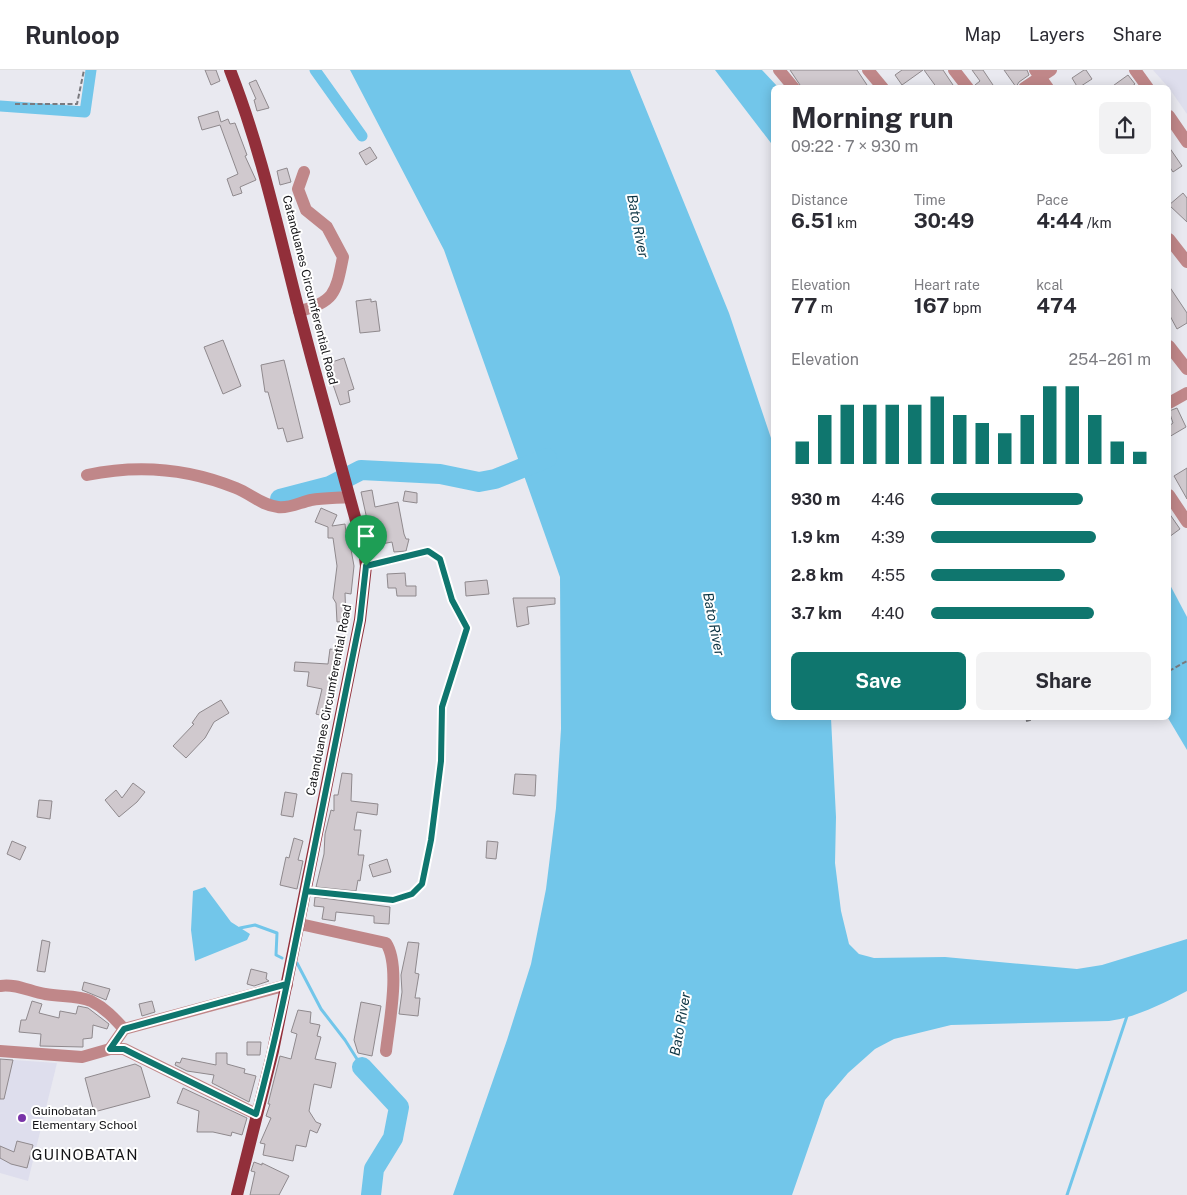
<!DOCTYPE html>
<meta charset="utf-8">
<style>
:root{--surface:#fff;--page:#f2f2f3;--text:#2b2b33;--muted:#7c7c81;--line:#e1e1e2;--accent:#0f766e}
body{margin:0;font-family:"Public Sans",sans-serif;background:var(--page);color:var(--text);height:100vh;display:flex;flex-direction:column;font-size:19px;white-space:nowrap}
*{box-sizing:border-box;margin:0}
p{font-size:16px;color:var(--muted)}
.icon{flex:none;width:28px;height:28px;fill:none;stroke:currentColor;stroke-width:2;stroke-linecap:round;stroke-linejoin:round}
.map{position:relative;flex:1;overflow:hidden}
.sheet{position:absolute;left:771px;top:15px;width:400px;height:635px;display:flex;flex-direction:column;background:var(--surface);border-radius:8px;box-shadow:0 2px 12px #0003}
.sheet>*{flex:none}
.pin{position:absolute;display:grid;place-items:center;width:42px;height:42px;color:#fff;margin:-51px -21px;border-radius:50% 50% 50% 0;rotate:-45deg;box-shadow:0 0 5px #0007}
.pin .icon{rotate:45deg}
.round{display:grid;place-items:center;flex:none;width:52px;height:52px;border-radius:8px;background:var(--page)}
.headline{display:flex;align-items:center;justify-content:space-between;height:85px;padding:0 20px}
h1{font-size:28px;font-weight:700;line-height:38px}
.metrics{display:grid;grid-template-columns:repeat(3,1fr);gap:8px;height:85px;padding:5px 20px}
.metrics div{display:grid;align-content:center}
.metrics b{font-size:21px;font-weight:700}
.metrics small{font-size:14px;font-weight:400}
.metrics p{font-size:14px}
.chart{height:140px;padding:10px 20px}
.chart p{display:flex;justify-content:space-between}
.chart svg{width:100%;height:90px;margin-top:5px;stroke:var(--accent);stroke-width:6}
.button{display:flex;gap:10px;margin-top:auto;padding:10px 20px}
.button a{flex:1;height:58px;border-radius:8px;background:var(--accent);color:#fff;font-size:20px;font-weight:700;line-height:58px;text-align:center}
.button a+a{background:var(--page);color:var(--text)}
ul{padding:0 20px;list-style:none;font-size:16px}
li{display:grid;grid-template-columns:80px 60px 1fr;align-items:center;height:38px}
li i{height:12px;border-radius:6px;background:var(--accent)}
header{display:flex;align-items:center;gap:30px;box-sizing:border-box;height:70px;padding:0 25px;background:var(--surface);border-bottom:1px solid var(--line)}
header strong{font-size:24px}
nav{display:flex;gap:28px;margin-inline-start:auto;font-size:18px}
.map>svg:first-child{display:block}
.built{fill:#dedeed}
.water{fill:#72c6ea}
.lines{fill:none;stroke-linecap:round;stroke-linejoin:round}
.stream{stroke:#72c6ea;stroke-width:3}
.canal{stroke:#72c6ea;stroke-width:11}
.river{stroke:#72c6ea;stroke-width:20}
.building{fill:#d0c9ce;stroke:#8f898d}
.path{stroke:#7a7a7f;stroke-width:2;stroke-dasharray:5 2.5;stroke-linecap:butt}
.service{stroke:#c08789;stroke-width:6}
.minor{stroke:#c08789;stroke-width:12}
.tertiary{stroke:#c08789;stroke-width:12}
.primary{stroke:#922f3a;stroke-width:12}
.route-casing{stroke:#fff;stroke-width:10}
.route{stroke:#0f766e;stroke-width:6}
.poi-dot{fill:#7934a8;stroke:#fff;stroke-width:2}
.labels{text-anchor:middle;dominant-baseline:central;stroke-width:4;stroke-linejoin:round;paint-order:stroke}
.street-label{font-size:12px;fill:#141417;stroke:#fff}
.poi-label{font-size:12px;fill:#141417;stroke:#fff;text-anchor:start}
.water-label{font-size:14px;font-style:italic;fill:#0b3342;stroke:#fff}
.quarter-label{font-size:15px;letter-spacing:1px;fill:#141417;stroke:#fff}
</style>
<header>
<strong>Runloop</strong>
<nav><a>Map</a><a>Layers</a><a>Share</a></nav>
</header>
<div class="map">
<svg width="1187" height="1125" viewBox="0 0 1187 1125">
<rect width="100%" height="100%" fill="#e9e9f0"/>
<g class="built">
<path d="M1153 0H1187V44L1169 18Z"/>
<path d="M0 989 57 993 28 1111 0 1103Z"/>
</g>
<g class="water">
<path d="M350 0H630L729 243 774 377V648H831L836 747 835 793 841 841 849 874 859 884 874 888 945 887 1077 899 1102 895 1187 869V921C1162 934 1137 947 1109 951L951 955 894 969 875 979 848 1003 825 1030 792 1125H453L507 970 531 894 546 819 556 738 561 659 560 507 444 180Z"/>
<path d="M715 0H762L778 17 774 18V77Z"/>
<path d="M1169 513 1187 547V680L1168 648Z"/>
<path d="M205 817 231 852 250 864 247 870 195 891 191 860 193 821Z"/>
</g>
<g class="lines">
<g class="stream">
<path d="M240 858 255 855 277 863 276 885 282 888"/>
<path d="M297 893 321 939 345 970 362 997"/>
<path d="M1067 1125 1127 946"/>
</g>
<g class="canal">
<path d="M315 0 362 66"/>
<path d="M0 36 85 42 91 0"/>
</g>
<g class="river">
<path d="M280 429 330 416 361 400 440 404 479 412 495 409 547 388"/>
<path d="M362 997 399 1037 393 1068 374 1099 371 1125"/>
</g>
</g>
<g class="building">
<path d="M205 0H216L220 11 211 15Z"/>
<path d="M790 0H857L869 18H802Z"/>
<path d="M902 0H923L902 15 895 5Z"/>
<path d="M924 0H943L955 18H937Z"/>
<path d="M972 0H983L995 18H976L975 15 980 11Z"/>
<path d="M1004 0H1027L1029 5 1019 12 1016 17Z"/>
<path d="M1084 0H1086L1092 9 1078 18 1072 8Z"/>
<path d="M1128 5 1135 14 1130 18H1110Z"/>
<path d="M256 10 269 38 257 41 254 30 256 29 249 13Z"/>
<path d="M218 41 221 52 228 49 230 54 235 53 247 85 245 86 256 110 240 117 242 123 233 126 227 109 238 104 220 55 202 60 198 47Z"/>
<path d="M370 77 377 88 366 95 359 83Z"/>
<path d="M1169 77 1182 96 1173 102 1169 96Z"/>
<path d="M287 98 291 112 280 115 277 101Z"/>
<path d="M1183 123 1187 128V152L1169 135Z"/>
<path d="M1169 216 1187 243V253L1177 259 1169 244Z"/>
<path d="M371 229V232L376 231 380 261 360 263 356 231Z"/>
<path d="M223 270 241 316 223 324 204 277Z"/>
<path d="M344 288 354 319 348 321 350 332 340 335 326 294Z"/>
<path d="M284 290 303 368 287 372 283 358 278 359 268 322H265L261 295Z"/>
<path d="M1177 338 1186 357 1169 367V356L1173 353 1169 341Z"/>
<path d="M1187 398V429L1174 406Z"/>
<path d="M372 420 375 437 398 432 404 464 406 469H409L406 481 394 482 392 472 376 475 373 462 370 463 361 422Z"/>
<path d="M405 421 417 423V433L403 431Z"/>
<path d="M321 438 337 445 332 456 345 454 346 463H348L354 496 351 524 345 523 346 551 337 552 336 533 333 528 337 496 333 468H328V457L315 452Z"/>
<path d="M1169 443 1180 459 1169 467Z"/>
<path d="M405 503 406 516H416V526H397L396 518H388L387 504Z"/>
<path d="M487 510 489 524 466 526 465 512Z"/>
<path d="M513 528H555V534L527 537 529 554 517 557Z"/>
<path d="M330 579 339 580 335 609 338 610 333 634 330 633 327 647 316 644 322 619 307 616 309 602 294 601 295 592 328 594Z"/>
<path d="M221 630 229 643 214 652 205 668 186 688 173 676 194 654 192 653 199 643Z"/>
<path d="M342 703 352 704 351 731 378 734 377 745 357 742 354 760H361L358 785H364L360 811 358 810 356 821 316 817 324 784 325 764 331 740 334 741V725H338Z"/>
<path d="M515 704 536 705 535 726 513 724Z"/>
<path d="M133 713 145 722 137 732 119 747 105 730 116 720 122 728Z"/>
<path d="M285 722 297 724 293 747 281 745Z"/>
<path d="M39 730 52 731 50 749 37 747Z"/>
<path d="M294 768 303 771 298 790 303 791 297 819 280 815 286 787 289 788Z"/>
<path d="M12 771 26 777 20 790 7 784Z"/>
<path d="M487 771 498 772 496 789 486 788Z"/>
<path d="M387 789 391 802 373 807 369 795Z"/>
<path d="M315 827 390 837 389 854 374 853V846L336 842 335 851 322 849 324 837 314 836Z"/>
<path d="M42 870 50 872 45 902 37 901Z"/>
<path d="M408 872 419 873 415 903 419 904 415 928H420L418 946 399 944 402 922 401 905Z"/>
<path d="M251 899 267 903 266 909 269 911 254 916 247 914Z"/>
<path d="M84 912 110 919 106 930 82 920Z"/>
<path d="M32 931 42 934 39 943 59 948 60 941 76 944 78 936 88 938 109 954 107 959 93 955 92 968 83 969V977L40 976 41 964 19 962 21 950H26Z"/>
<path d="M152 931 155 942 142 946 139 934Z"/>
<path d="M361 932 381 936 372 986 358 983 354 970Z"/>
<path d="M298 940 311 942 310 953 320 955 317 966 321 967 315 989 336 993 331 1018 314 1014 309 1041 316 1052 321 1054 317 1063 310 1060 306 1077 296 1075 293 1091 263 1085 265 1074 260 1073 271 1048 266 1046 270 1034H268L280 986 291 989 297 964 291 962Z"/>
<path d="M247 972H261L260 985H247Z"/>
<path d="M216 983H227V994L245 999 244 1003 256 1006 249 1032 212 1013 214 1005 187 1001 175 995 176 992 180 993 182 988 216 995Z"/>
<path d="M0 989 13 990 4 1029H0Z"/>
<path d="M135 994 141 997 150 1027 94 1042 85 1008Z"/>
<path d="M183 1018 247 1048 242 1065 232 1062 231 1066 213 1062H197L199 1041 177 1033Z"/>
<path d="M17 1071 33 1075 27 1098 11 1094 0 1088V1076L14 1082Z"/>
<path d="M254 1092 262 1095V1093L289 1106 279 1125H250L255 1102 251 1101Z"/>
</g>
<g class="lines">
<g class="path">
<path d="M15 34H77L84 0"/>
<path d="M1169 601 1187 591"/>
<path d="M1026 651 1037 648"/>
</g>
<path class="service" d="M306 821 393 830 412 823 422 814 431 769 441 691 442 637 467 558 452 530 441 489 428 481 366 496"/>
<g class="minor">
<path d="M779 0 794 18"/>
<path d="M954 0 968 18"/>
<path d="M1035 0 1048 18"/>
<path d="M1135 0 1148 18"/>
<path d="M1024 18 1051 0"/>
<path d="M1169 46 1187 72"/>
<path d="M1169 169 1187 192"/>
<path d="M299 241C336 232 336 221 343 187L327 157 306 140 298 119 304 102"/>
<path d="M1169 276 1187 299"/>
<path d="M87 405C139 394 187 398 236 418 251 424 261 435 278 437 288 439 301 432 311 430 323 428 337 428 349 427"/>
<path d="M1169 425 1187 452"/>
<path d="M300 854 386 873C401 896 389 954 386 981"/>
<path d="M0 916C15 913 31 922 45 924 61 927 77 925 91 931 105 938 114 948 124 959"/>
<path d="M110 979 124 959 287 915"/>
<path d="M0 981 82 987 110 979H124L256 1044"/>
</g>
<g class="tertiary">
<path d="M868 0 883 18"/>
<path d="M1169 333 1187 323"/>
</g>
<path class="primary" d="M230 0C261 79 278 159 299 241 320 321 342 401 364 480L366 496 360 550 273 981 237 1125"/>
</g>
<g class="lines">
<g class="route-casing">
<path id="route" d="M366 496 360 550 287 914 124 959 110 979H124L138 986 256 1044C276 970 291 896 306 821L393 830 412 824 422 814 431 770 441 691 442 637 467 558 452 530 440 489 428 481 366 496"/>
</g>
<use href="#route" class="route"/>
</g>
<circle class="poi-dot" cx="22" cy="1048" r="5"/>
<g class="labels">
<g class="street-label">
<text transform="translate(310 220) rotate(76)">Catanduanes Circumferential Road</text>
<text transform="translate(329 630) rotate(-79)">Catanduanes Circumferential Road</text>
</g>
<g class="poi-label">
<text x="32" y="1041">Guinobatan<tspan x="32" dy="14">Elementary School</tspan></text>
</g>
<g class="water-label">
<text transform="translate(638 156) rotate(79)">Bato River</text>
<text transform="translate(714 554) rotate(79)">Bato River</text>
<text transform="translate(680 954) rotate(-80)">Bato River</text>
</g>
<g class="quarter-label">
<text x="85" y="1084">GUINOBATAN</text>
</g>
</g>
</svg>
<div class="pin" style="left:366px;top:496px;background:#1e9e55"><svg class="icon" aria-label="arrive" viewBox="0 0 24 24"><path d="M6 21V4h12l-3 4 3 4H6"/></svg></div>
<section class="sheet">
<div class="headline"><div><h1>Morning run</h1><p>09:22 · 7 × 930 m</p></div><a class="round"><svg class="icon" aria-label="share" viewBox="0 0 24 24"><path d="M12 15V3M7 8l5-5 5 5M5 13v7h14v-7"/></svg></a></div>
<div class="metrics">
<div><p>Distance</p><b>6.51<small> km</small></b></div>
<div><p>Time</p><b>30:49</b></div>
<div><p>Pace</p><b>4:44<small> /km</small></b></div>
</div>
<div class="metrics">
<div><p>Elevation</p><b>77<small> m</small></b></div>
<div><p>Heart rate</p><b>167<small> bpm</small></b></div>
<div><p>kcal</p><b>474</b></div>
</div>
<div class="chart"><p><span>Elevation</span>254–261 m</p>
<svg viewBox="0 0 160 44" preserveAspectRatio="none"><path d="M5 44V33M15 44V20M25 44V15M35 44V15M45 44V15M55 44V15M65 44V11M75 44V20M85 44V24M95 44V29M105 44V20M115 44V6M125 44V6M135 44V20M145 44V33M155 44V38"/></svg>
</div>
<ul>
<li><b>930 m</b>4:46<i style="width:69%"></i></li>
<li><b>1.9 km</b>4:39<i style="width:75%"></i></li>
<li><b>2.8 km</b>4:55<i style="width:61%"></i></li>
<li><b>3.7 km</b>4:40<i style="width:74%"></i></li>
</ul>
<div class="button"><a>Save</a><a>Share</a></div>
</section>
</div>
